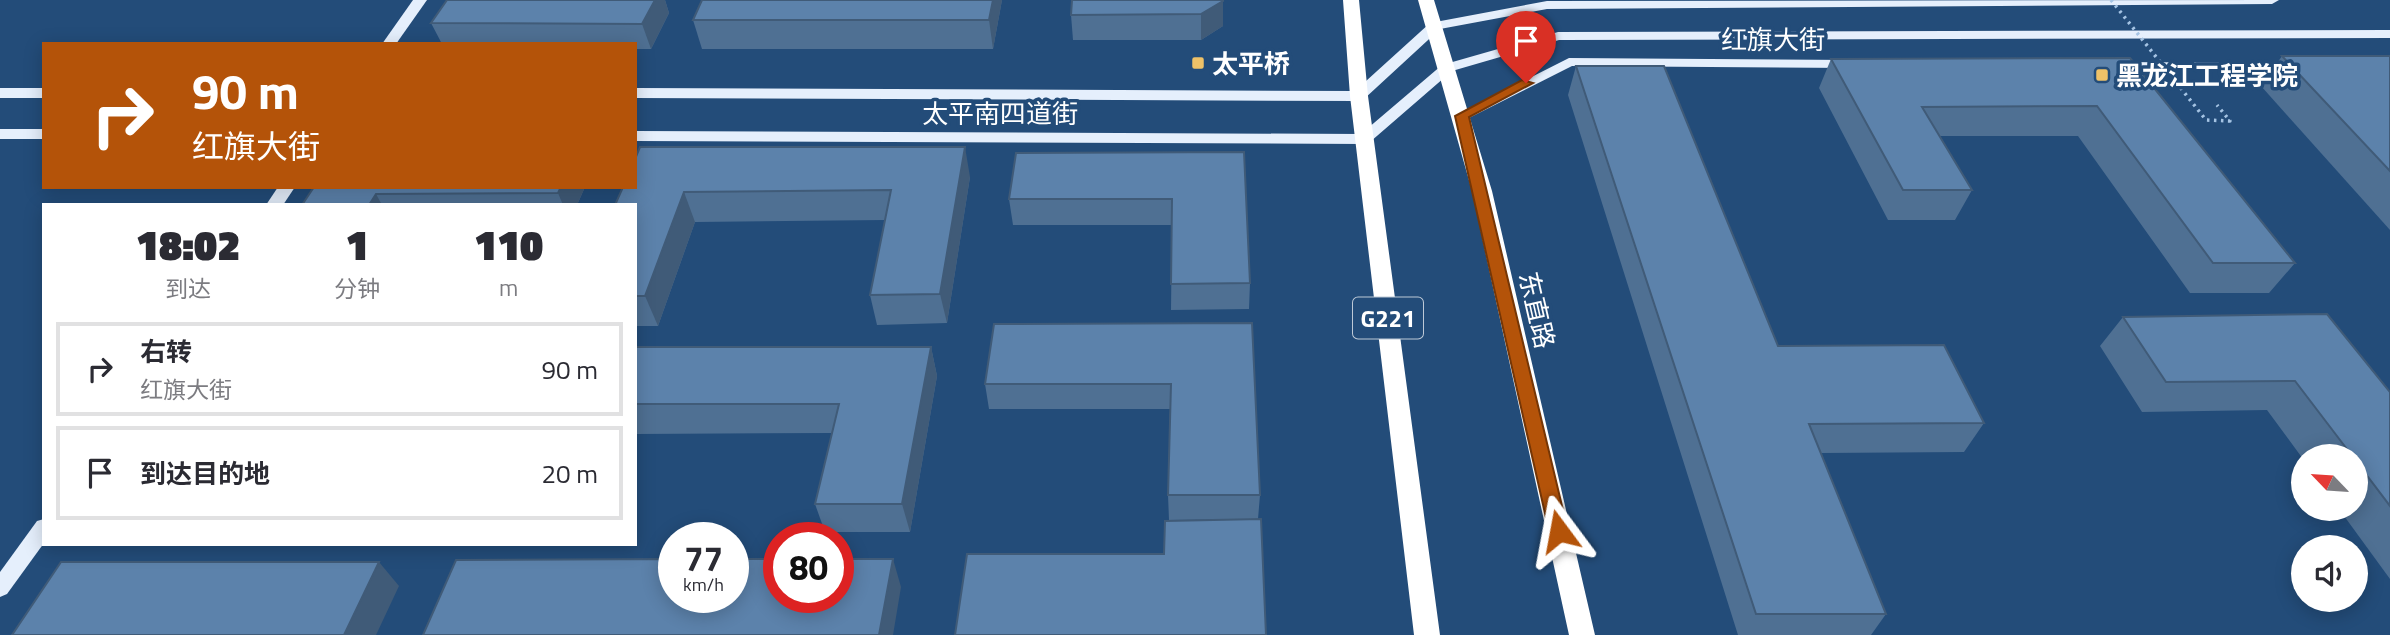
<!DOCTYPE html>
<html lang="zh">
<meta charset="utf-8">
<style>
body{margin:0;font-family:"Titillium Web","Noto Sans SC",sans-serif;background:#f7f7f7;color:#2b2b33;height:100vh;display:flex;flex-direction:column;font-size:26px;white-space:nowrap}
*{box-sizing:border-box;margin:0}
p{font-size:23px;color:#7c7c81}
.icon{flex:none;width:38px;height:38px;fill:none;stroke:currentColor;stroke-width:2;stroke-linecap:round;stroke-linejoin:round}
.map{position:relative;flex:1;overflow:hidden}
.side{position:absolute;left:42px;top:203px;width:595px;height:343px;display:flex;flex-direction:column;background:#fff;border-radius:0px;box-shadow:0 4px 18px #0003}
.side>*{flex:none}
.hud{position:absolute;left:42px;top:42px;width:595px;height:147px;border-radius:0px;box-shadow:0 4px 18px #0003;background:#b45309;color:#fff;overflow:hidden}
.needle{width:46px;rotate:295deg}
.buttons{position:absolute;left:2291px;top:444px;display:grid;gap:14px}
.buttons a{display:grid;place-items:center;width:77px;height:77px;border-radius:50%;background:#fff;box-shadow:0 4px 18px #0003;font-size:35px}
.speed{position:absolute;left:658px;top:522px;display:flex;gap:14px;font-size:35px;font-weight:700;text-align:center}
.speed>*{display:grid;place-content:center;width:91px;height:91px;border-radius:50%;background:#fff;box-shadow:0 4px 18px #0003;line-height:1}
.speed small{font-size:18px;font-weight:400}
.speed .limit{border:10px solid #d22;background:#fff;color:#111}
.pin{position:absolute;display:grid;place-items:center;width:60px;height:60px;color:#fff;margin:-72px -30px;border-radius:50% 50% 50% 0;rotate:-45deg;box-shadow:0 0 7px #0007}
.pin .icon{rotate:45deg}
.me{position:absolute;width:77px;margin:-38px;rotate:347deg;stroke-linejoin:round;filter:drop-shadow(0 0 5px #0008)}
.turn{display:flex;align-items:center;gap:24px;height:147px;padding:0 35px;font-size:32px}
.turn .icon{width:91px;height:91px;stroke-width:2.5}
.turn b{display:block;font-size:49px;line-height:60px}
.eta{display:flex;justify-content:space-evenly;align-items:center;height:119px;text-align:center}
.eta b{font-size:42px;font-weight:800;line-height:49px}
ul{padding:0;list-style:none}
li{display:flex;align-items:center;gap:21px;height:94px;margin:0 14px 10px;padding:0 21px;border:4px solid #e1e1e2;border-radius:0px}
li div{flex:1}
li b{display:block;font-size:26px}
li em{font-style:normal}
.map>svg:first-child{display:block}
</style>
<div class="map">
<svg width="2390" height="635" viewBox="0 0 2390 635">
<rect width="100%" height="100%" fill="#234c79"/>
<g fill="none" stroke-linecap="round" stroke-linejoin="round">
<g fill="#e5effc" fill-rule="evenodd">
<polygon points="413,0 427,0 396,44 382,44"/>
<polygon points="2279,0 2272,4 1547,9 1440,29 1364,99 1359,101 635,98 635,88 1355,91 1430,23 1547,1"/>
<polygon points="2390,30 2390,38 1559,40 1452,71 1370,142 1365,144 635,141 635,131 1361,134 1442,65 1558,32"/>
<polygon points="1569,58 1852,60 1859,64 1852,68 1572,66 1467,119 1462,121 1454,116"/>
<polygon points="2114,62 2296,63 2303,67 2296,71 2109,69 2109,63"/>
<rect x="0" y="88" width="44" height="10"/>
<rect x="0" y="129" width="44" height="10"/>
<polygon points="278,187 295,187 283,205 266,205"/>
<polygon points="44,519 44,543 7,594 0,597 0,572 37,521"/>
</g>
<g fill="#fff" fill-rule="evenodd">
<polygon points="1343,0 1359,0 1368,96 1440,635 1414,635 1350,96"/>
<polygon points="1418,0 1434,0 1492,191 1595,635 1569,635 1472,191"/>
</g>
<polyline stroke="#a5c4e4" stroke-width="3.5" stroke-dasharray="2.5 4.5" stroke-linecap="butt" points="2111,0 2206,120 2230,121 2217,105"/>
</g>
<g fill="#4f7093">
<polygon points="447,0 665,0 669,13 651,49 635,49 635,44 442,44 431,23"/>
<polygon points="702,0 1002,0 993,49 702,49 693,20"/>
<polygon points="1223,0 1223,26 1201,40 1073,40 1071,15"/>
<polygon points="2282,56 2390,56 2390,230 2261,86"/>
<polygon points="2130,58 2295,263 2269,293 2190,293 2078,136 1940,136 1972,190 1955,220 1888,220 1819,88 1831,59"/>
<polygon points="1576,66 1778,346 1984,423 1964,452 1821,453 1886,614 1871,635 1738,635 1568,95"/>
<polygon points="1244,152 1250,283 1249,309 1171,310 1172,225 1013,225 1009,199"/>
<polygon points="970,177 947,323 877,325 870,295 885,220 695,222 658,326 635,326 635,205 623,187"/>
<polygon points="314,187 585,187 577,205 302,205"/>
<polygon points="2123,317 2390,392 2390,579 2339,509 2356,509 2356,457 2303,457 2303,459 2267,410 2142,412 2100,346"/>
<polygon points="1252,323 1260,495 1258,519 1169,520 1168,495 1170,409 989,409 985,384"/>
<polygon points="635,347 931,347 937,376 910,532 825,532 815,504 832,433 635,434"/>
</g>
<g fill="#405b78">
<polygon points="655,0 665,0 669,13 651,49 642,24"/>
<polygon points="993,0 1002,0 993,49 989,20"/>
<polygon points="1223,1 1223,26 1201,40 1201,14"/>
<polygon points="965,147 970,177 947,323 940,294"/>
<polygon points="561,187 585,187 577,205 563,205 558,193"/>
<polygon points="684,192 695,222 658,326 645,296"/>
<polygon points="376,194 382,205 369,205"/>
<polygon points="931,347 937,376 910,532 902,504"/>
<polygon points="893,559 901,587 893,635 879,635"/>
<polygon points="379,562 399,586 376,635 344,635"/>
</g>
<g fill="#5c82ab" stroke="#405b78" stroke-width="2">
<polygon points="447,0 655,0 642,24 431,23"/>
<polygon points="702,0 993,0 989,20 693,20"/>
<polygon points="1072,0 1223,0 1223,1 1201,14 1071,15"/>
<polygon points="2282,56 2390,56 2390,171"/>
<polygon points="2130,58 2295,263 2213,263 2097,106 1922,107 1972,190 1903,190 1831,59"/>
<polygon points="1576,66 1664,66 1778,346 1944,345 1984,423 1809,424 1886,614 1756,614"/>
<polygon points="640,147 965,147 940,294 870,295 891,190 684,192 645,296 635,296 635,205 615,205 623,187 635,187 635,159"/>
<polygon points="1244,152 1250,283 1171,284 1172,199 1009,199 1016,153"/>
<polygon points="314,187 561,187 558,193 376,194 369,205 302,205"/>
<polygon points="2327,314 2390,392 2390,506 2356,461 2356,457 2353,457 2295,381 2166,382 2123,317"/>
<polygon points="1252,323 1260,495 1168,495 1171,384 985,384 994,324"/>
<polygon points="635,347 931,347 902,504 815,504 839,404 635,404"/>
<polygon points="1261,519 1266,635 955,635 967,554 1164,554 1165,521"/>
<polygon points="674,559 674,597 733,597 733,559 779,559 779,597 838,597 838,559 893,559 879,635 423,635 456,560"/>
<polygon points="61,562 379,562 344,635 12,635"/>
</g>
<polygon fill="#b45309" stroke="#753606" stroke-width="2" points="1522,80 1533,83 1469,117 1568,531 1559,538 1549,531 1455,116"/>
<g fill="#efc268" stroke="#234c79" stroke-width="2.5">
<rect x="1191" y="56" width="14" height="14" rx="3.5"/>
<rect x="2095" y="68" width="14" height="14" rx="3.5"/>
</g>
<g text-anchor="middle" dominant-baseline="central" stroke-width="7" stroke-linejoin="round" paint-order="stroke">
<rect fill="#234c79" stroke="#bdc9d7" stroke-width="2" x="1353" y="297.5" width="70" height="41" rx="5"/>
<g font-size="24" font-weight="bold" fill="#fff">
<text x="1388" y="318">G221</text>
</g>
<g font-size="26" fill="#fff" stroke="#234c79">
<text x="1773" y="39">红旗大街</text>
<text x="1000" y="113">太平南四道街</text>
<text transform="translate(1537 310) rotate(77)">东直路</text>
</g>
<g font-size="26" font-weight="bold" fill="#fff" stroke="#234c79" text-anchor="start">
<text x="1212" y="63">太平桥</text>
<text x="2116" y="75">黑龙江工程学院</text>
</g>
</g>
</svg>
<div class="buttons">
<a><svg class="needle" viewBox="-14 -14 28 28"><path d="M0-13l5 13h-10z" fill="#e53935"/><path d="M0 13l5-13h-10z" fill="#7c7c81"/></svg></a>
<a><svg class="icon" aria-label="sound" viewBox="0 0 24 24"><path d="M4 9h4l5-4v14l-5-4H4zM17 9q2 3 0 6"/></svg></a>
</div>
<div class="speed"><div>77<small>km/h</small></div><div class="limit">80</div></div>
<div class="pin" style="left:1526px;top:83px;background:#d93025"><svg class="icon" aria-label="arrive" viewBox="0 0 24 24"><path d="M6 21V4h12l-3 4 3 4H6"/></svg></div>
<svg class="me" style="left:1559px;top:531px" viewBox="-20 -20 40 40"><path d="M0-17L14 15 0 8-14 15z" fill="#b45309" stroke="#fff" stroke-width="4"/></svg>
<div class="hud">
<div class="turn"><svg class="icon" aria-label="right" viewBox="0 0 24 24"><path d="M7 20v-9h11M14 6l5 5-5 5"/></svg><div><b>90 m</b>红旗大街</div></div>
</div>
<section class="side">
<div class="eta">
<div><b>18:02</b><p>到达</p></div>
<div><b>1</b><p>分钟</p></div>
<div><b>110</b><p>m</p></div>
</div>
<ul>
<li><svg class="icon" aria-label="right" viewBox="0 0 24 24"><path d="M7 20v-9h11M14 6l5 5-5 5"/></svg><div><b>右转</b><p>红旗大街</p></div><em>90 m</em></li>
<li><svg class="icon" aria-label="arrive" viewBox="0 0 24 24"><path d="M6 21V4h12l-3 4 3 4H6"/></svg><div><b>到达目的地</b></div><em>20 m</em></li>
</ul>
</section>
</div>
